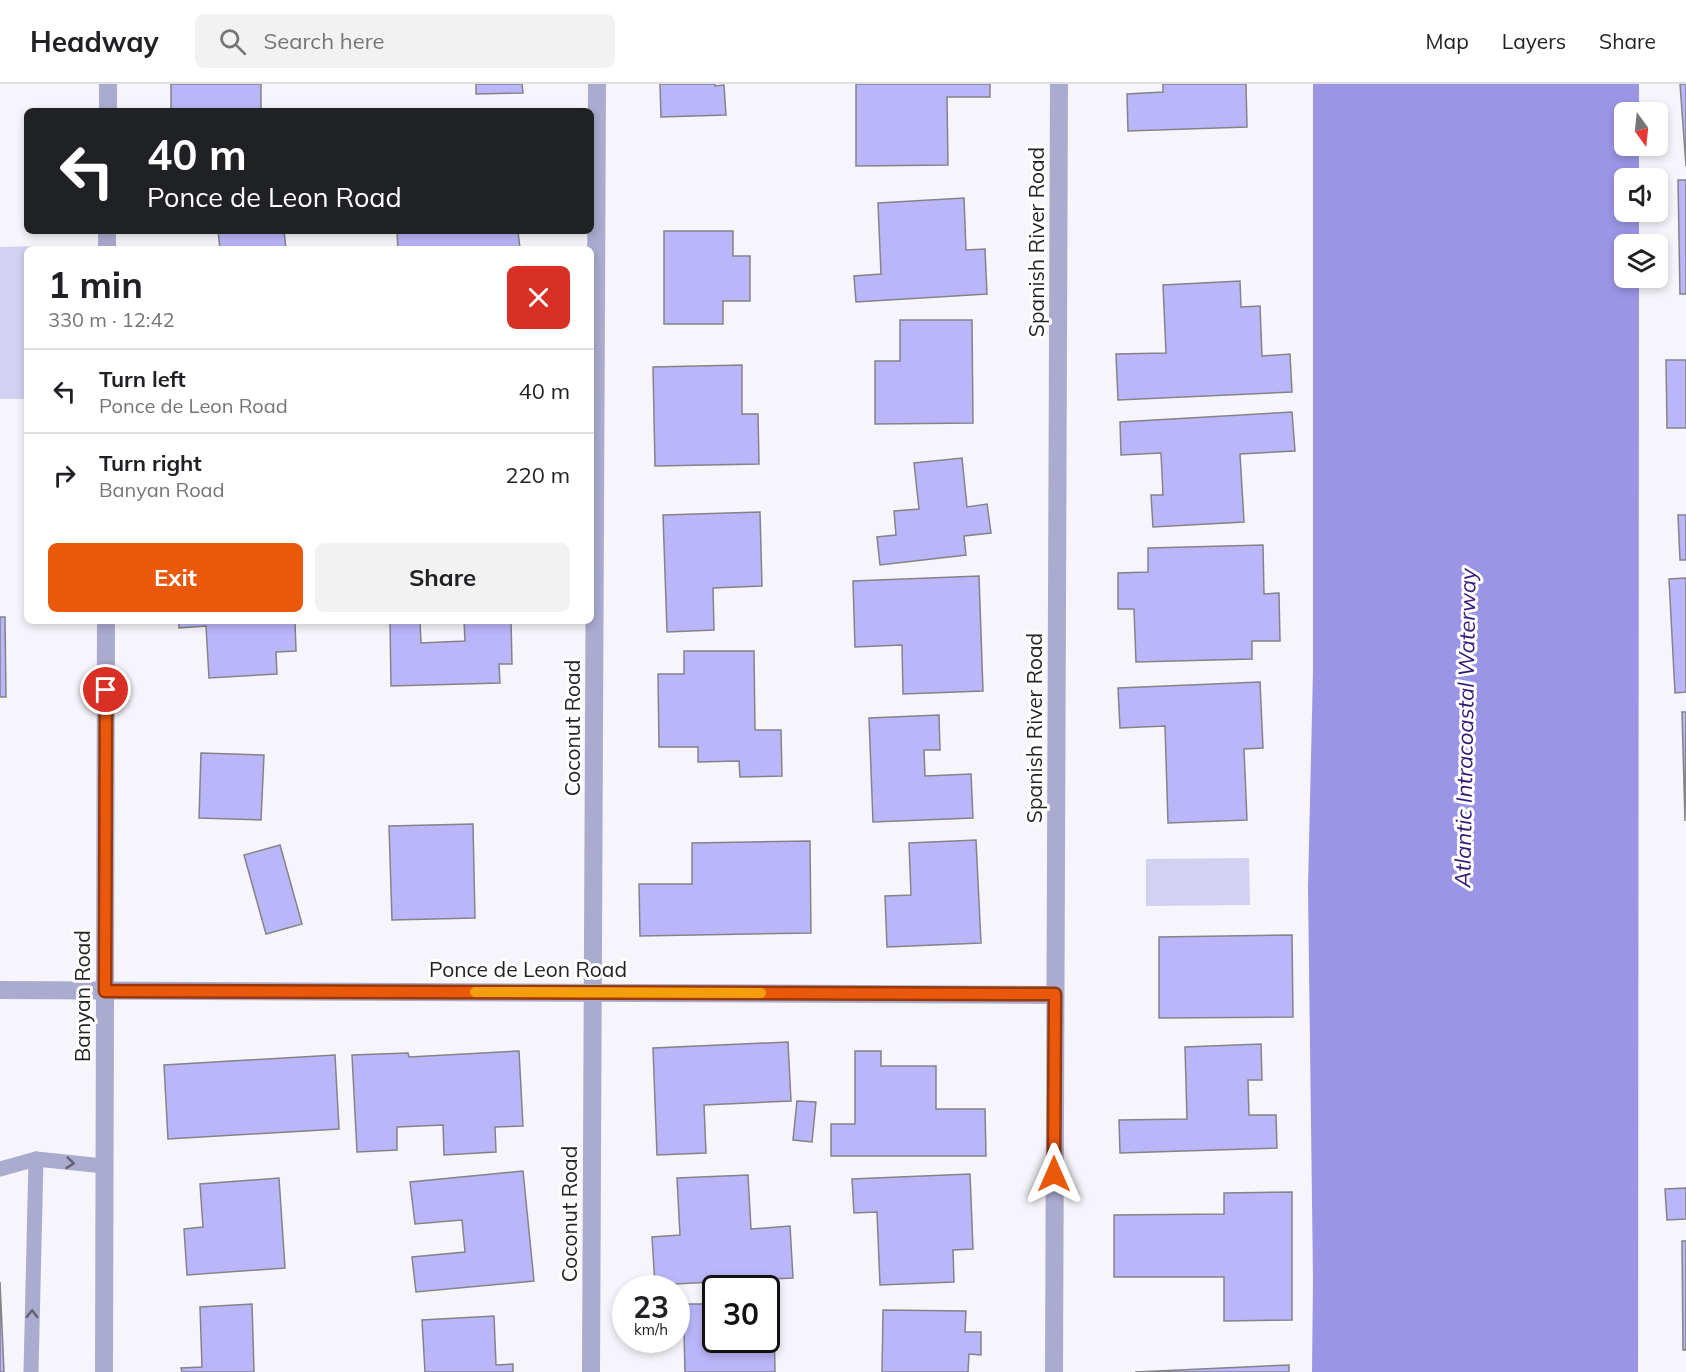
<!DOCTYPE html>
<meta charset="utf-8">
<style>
body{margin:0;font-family:Mulish,sans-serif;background:#f2f2f2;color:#202124;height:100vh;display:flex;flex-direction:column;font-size:22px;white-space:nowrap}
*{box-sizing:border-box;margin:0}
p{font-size:20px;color:#757577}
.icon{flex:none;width:33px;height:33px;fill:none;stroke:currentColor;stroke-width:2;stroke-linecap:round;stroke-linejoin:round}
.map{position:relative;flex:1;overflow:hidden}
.panel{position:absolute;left:24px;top:162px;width:570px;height:378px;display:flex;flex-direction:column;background:#fff;border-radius:9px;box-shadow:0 3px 9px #0003}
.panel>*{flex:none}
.top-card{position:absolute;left:24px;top:24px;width:570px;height:126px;border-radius:9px;box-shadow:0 3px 9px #0003;background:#202124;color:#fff;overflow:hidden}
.needle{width:39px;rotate:165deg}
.tools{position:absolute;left:1614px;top:18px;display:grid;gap:12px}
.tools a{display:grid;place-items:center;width:54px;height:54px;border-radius:9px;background:#fff;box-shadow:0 3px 9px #0003;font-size:30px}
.speed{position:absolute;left:612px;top:1191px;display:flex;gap:12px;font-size:30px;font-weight:700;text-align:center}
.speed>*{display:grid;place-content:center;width:78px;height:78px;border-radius:50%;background:#fff;box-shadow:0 3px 9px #0003;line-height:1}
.speed small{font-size:15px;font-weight:400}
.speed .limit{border:3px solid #111;border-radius:9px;background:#fff;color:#111}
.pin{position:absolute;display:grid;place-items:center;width:51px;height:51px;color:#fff;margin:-26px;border:3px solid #fff;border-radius:50%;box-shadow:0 2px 6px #0007}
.me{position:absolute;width:66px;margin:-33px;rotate:0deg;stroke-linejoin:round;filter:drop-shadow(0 0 4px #0008)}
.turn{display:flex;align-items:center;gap:21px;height:126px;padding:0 24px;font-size:27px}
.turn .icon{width:78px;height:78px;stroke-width:2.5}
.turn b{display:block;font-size:42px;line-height:51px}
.round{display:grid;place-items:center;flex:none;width:63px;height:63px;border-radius:9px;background:#f2f2f2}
.overview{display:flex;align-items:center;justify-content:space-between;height:102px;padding:0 24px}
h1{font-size:36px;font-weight:700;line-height:45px}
.button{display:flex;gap:12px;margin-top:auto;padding:12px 24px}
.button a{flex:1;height:69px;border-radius:9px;background:#ea580c;color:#fff;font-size:24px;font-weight:700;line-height:69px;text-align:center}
.button a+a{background:#f2f2f2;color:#202124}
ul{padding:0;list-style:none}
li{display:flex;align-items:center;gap:18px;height:84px;padding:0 24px;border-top:2px solid #e0e0e0}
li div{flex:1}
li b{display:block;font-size:22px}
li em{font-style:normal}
header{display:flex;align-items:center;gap:36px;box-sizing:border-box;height:84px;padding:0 30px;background:#fff;border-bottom:2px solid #e0e0e0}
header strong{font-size:28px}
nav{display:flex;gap:33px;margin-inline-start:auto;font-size:21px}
.search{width:420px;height:54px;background:#f2f2f2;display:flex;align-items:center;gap:15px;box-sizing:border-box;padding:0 21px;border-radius:9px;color:#757577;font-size:22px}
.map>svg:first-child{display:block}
</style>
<header>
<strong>Headway</strong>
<div class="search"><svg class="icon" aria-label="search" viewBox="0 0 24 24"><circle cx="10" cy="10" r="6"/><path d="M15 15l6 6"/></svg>Search here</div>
<nav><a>Map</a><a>Layers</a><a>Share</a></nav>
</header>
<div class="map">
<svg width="1686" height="1288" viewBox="0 0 1686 1288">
<rect width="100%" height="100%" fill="#f5f5fb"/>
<g fill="#d2d1f2">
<polygon points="42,162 42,165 27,165 27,315 0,315 0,163"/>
<polygon points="1249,774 1250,821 1146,822 1146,775"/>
</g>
<polygon fill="#9c95e6" points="1313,0 1639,0 1639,28 1624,28 1624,62 1639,62 1639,94 1624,94 1624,128 1639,128 1639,160 1624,160 1624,194 1639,194 1638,1288 1312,1288 1313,1195 1308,804 1313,586"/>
<g fill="#bbb6f9" stroke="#838388" stroke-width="1.5">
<rect x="171" y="0" width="90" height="27"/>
<polygon points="476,0 522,0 523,9 476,10"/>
<polygon points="660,0 715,0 715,2 724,1 726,31 661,33"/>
<polygon points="856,0 990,0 990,13 947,13 948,81 856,82"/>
<polygon points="1163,0 1246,0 1247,43 1128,47 1127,10 1163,8"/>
<polygon points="1680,0 1686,0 1686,82"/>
<polygon points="1678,96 1686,96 1686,210 1680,210"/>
<polygon points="964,114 966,166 985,165 987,210 856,218 854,192 881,190 878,119"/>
<polygon points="218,147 284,147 286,165 220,165"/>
<polygon points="397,147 518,147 520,165 398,165"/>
<polygon points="664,147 733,147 733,172 750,172 750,217 723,217 723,240 664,240"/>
<polygon points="1240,197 1241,223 1260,222 1262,272 1290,270 1292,308 1118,316 1116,270 1166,269 1163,201"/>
<polygon points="900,236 972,236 973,339 875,340 875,277 900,277"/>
<polygon points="1666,276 1686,276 1686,344 1667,344"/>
<polygon points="742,281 742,330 758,330 759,380 655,382 653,283"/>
<polygon points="1292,328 1295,367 1240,370 1244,438 1153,443 1151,411 1163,411 1161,369 1121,371 1120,338"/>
<polygon points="962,374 967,423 987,420 991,449 964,452 966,471 880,481 877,453 896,451 894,427 919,425 914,379"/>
<polygon points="760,428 762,502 713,504 714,546 667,548 663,431"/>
<polygon points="1678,431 1686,431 1686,476 1680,476"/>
<polygon points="1263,461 1264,510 1279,509 1280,557 1252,557 1252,575 1136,578 1134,525 1118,525 1118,489 1148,488 1148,464"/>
<polygon points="979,492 983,607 903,610 902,561 855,563 853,497"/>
<polygon points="1686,494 1686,608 1675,609 1669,495"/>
<polygon points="0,533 5,533 6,613 0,613"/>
<polygon points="179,537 295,537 296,567 276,568 277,590 209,594 206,542 179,544"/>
<polygon points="390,537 420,537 421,559 465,557 464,537 511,537 512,580 499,580 500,599 391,602"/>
<polygon points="684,567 754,567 755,646 781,646 782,692 740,693 739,677 698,678 698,663 659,663 658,590 684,590"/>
<polygon points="1260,598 1263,664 1244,665 1247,736 1168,739 1165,642 1120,644 1118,604"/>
<polygon points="1682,628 1686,628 1685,737"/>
<polygon points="939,631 940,666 924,666 925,692 971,690 973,734 873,738 869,634"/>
<polygon points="201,669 264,671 261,736 199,734"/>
<polygon points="473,740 475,834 392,836 389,742"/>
<polygon points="976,756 981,859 887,863 885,812 911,811 909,759"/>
<polygon points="810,757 811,849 640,852 639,800 692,800 692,759"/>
<polygon points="280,761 302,840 266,850 244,771"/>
<polygon points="1292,851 1293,933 1159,934 1159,853"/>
<polygon points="788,958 791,1017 704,1021 706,1069 657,1071 653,964"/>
<polygon points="1261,960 1262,996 1248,996 1249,1031 1276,1031 1277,1064 1120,1069 1119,1036 1187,1035 1185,963"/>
<polygon points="519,967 523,1042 495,1043 496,1068 444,1071 443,1041 397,1043 397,1066 357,1068 352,971 408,969 409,973"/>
<polygon points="855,967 881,967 881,982 936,982 936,1025 985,1025 986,1072 831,1072 831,1040 855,1040"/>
<polygon points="335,971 339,1045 168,1055 164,981"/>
<polygon points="797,1017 816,1018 812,1058 793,1056"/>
<polygon points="523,1087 534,1197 416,1208 412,1173 465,1168 462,1136 415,1140 410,1098"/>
<polygon points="970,1090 973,1165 953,1166 954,1198 880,1201 877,1128 854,1129 852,1095"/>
<polygon points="748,1091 751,1145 790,1142 793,1194 655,1201 652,1153 680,1151 677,1094"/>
<polygon points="279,1094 285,1184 187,1191 184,1145 203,1143 200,1100"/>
<polygon points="1686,1104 1686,1135 1667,1136 1665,1105"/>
<polygon points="1292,1108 1292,1236 1224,1237 1224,1193 1114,1193 1114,1131 1224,1130 1224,1109"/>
<polygon points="1682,1157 1686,1157 1686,1266 1683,1266"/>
<polygon points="0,1198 4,1288 0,1288"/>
<polygon points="252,1220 254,1288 182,1288 181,1284 202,1283 200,1223"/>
<polygon points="676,1220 716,1220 716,1256 766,1256 766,1237 774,1237 775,1288 685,1288 684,1248 676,1248"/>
<polygon points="883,1226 966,1227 965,1248 981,1248 981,1271 969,1270 968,1288 882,1288"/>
<polygon points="494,1232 496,1281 513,1280 513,1288 425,1288 422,1236"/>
<polygon points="1289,1281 1289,1288 1135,1288"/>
</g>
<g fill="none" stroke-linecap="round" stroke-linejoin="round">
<g stroke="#abaacf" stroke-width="15">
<polyline points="0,1085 36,1075 104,1082"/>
<polyline points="31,1288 36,1075"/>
</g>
<g stroke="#abaacf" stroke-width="18">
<polyline points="108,27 108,0"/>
<polyline points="107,165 107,147"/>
<polyline points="0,906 1055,911"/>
<polyline points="104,1288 106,537"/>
<polyline points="591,1288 597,0"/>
<polyline points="1054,1288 1059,0"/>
</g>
</g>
<defs><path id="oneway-chevron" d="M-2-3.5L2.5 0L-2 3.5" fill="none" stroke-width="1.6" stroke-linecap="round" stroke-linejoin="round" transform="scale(1.5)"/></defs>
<g stroke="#606071">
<use href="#oneway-chevron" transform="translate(70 1079) rotate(6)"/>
<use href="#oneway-chevron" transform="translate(32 1230) rotate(-89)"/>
</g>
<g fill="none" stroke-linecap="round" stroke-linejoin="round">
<g stroke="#983908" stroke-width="15">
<polyline id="route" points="106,606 105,907 1055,910 1054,1090"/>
</g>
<use href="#route" stroke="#ea580c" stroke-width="10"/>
<polyline stroke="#f59e0b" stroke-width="10" points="475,908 761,909"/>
</g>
<g text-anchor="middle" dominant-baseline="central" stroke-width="6" stroke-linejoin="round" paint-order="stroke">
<g font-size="21" fill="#232325" stroke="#fff">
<text transform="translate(1036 158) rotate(-90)">Spanish River Road</text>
<text transform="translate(572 644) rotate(-90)">Coconut Road</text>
<text transform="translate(1034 644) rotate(-90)">Spanish River Road</text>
<text x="528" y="885">Ponce de Leon Road</text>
<text transform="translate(82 912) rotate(-90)">Banyan Road</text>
<text transform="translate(569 1130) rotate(-90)">Coconut Road</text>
</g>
<g font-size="22" font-style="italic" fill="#331977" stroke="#fff">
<text transform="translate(1465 644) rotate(-89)">Atlantic Intracoastal Waterway</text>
</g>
</g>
</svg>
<div class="tools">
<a><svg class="needle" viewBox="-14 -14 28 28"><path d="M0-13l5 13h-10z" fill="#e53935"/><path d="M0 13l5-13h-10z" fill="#757577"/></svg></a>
<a><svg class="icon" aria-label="sound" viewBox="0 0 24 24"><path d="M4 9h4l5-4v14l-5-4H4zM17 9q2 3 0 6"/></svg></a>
<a><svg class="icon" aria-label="layers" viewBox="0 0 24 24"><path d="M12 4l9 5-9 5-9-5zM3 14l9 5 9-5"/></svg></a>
</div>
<div class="speed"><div>23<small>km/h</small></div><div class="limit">30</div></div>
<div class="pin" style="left:106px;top:606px;background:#d93025"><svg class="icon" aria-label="arrive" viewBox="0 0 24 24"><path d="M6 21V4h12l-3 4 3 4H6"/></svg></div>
<svg class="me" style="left:1054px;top:1090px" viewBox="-20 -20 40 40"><path d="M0-17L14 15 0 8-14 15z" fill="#ea580c" stroke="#fff" stroke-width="4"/></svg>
<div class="top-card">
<div class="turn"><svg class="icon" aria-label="left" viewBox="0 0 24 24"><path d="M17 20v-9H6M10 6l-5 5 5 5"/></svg><div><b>40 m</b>Ponce de Leon Road</div></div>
</div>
<section class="panel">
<div class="overview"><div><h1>1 min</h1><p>330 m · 12:42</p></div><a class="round" style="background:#d93025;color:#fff"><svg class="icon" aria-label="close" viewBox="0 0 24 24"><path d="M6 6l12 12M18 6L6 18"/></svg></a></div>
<ul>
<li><svg class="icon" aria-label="left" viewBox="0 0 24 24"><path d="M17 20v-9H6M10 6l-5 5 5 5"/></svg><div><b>Turn left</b><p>Ponce de Leon Road</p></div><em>40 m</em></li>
<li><svg class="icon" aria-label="right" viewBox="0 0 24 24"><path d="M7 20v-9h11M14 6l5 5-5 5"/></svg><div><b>Turn right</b><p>Banyan Road</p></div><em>220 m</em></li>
</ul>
<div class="button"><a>Exit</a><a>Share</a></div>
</section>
</div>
